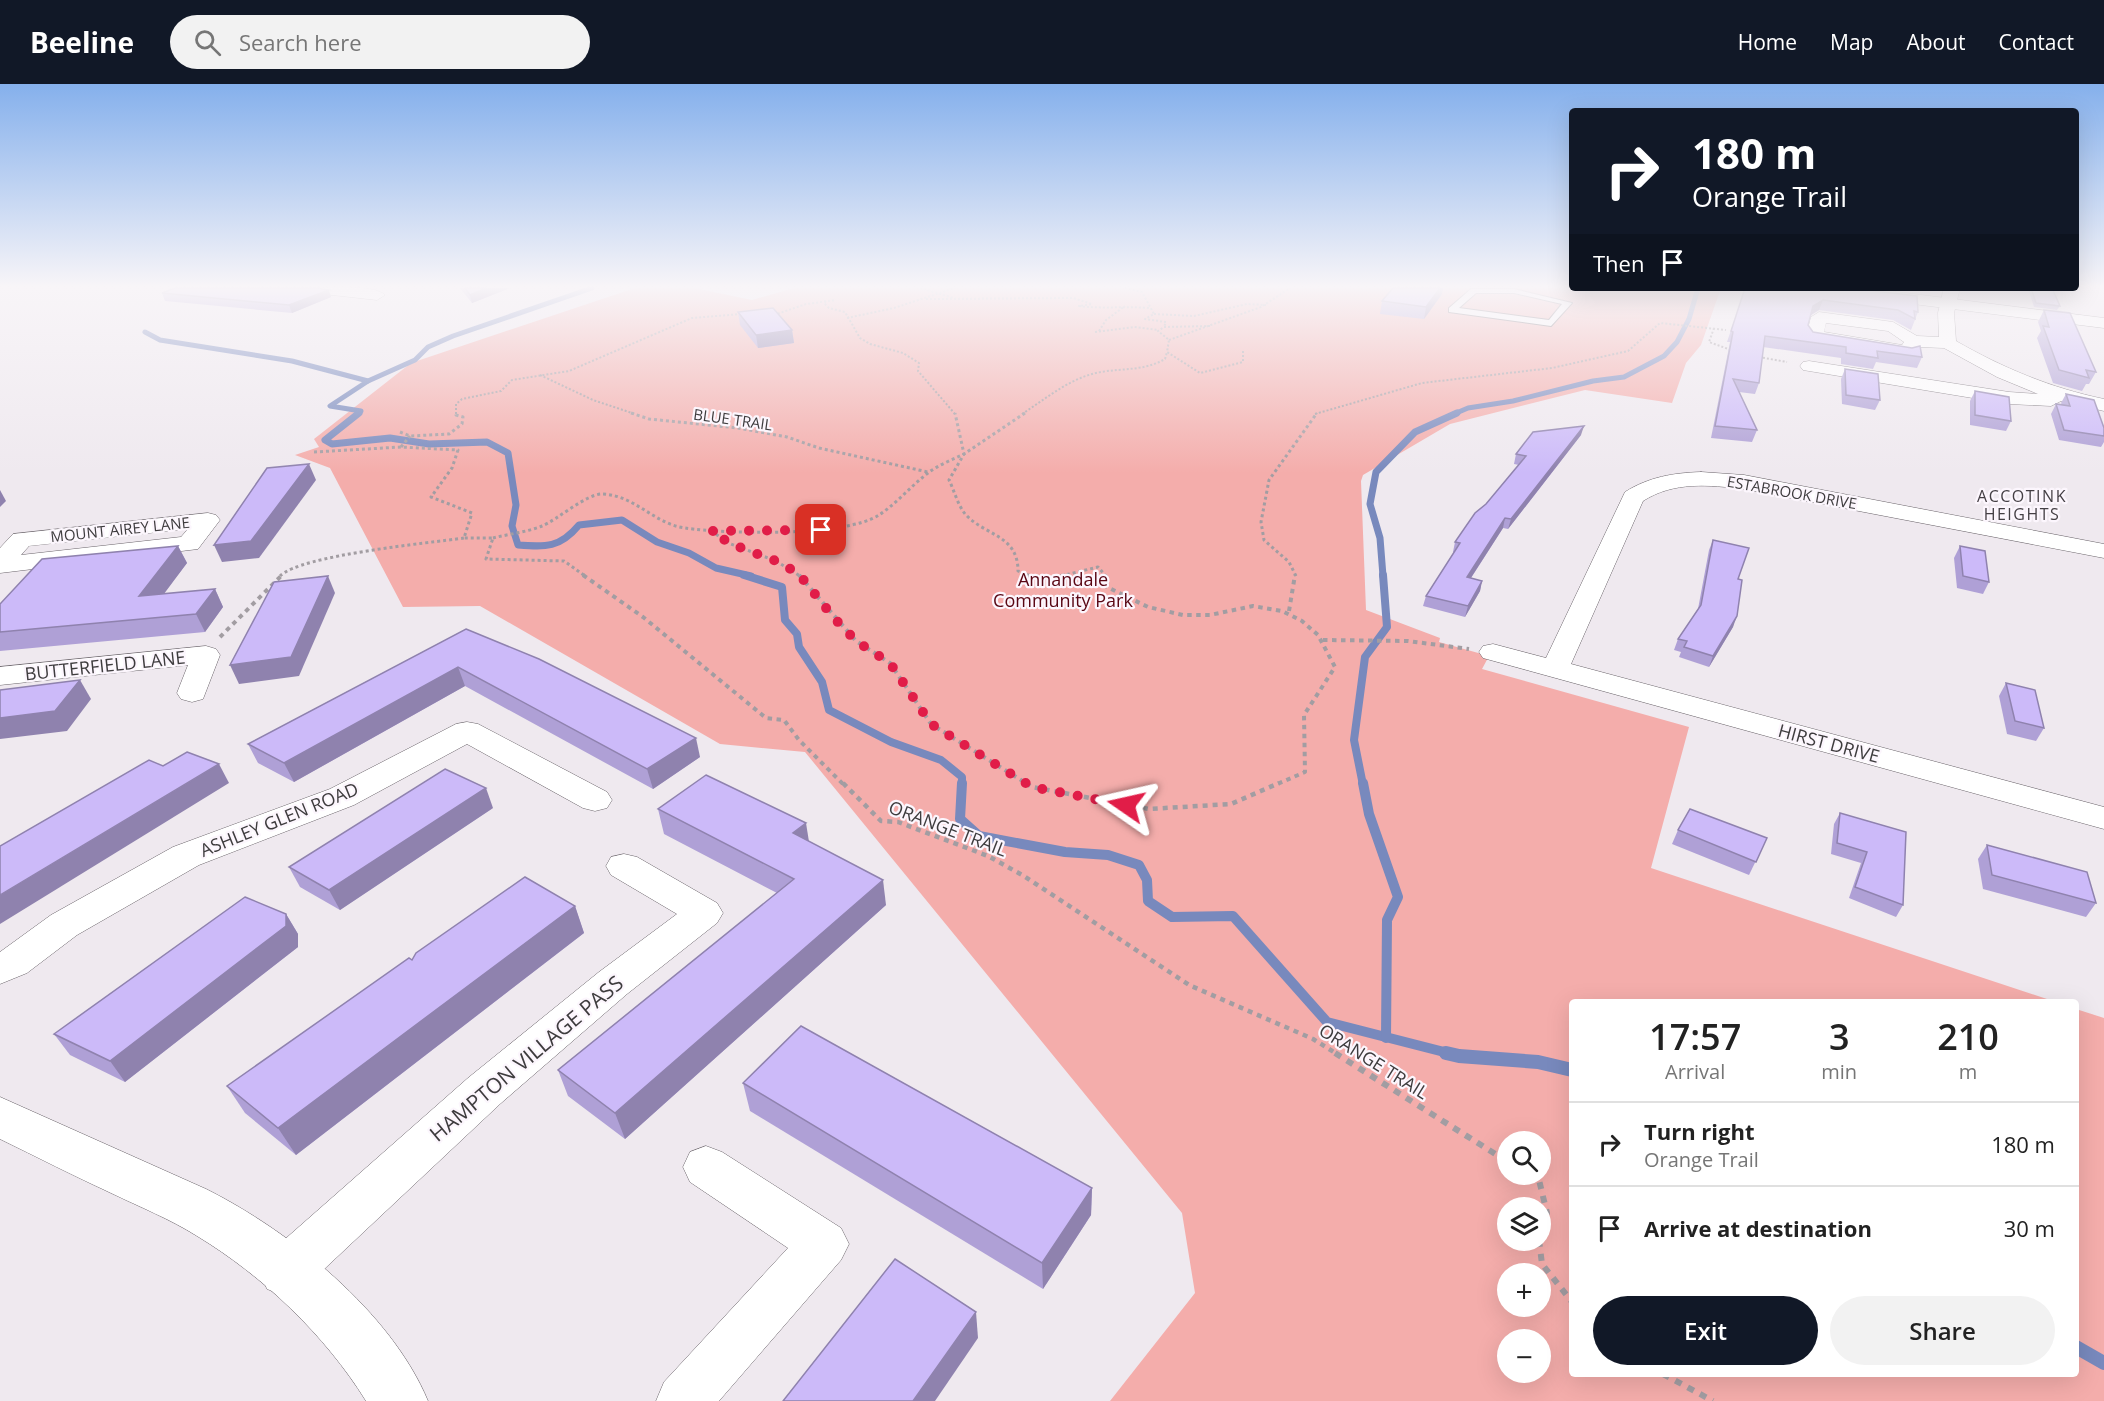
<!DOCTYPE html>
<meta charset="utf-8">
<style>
body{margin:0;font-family:"Open Sans",sans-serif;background:#f2f2f2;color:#222;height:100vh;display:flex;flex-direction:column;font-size:22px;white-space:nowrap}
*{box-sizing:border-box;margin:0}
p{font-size:20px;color:#767676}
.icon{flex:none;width:33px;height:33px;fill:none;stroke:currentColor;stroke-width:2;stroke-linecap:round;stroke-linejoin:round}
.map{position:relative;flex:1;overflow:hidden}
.details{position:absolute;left:1569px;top:915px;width:510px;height:378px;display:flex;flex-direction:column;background:#fff;border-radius:6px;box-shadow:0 6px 24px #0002}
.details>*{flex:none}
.banner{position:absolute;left:1569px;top:24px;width:510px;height:183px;border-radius:6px;box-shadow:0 6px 24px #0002;background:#111827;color:#fff;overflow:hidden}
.buttons{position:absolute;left:1497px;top:1047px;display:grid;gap:12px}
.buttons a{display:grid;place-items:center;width:54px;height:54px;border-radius:50%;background:#fff;box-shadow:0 6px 24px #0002;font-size:30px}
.pin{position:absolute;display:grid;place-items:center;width:51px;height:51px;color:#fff;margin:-26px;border-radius:12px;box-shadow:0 3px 9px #0006}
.me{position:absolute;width:66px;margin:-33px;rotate:281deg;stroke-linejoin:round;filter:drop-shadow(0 0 4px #0008)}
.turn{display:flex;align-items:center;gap:21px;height:126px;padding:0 24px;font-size:27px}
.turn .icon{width:78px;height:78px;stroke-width:2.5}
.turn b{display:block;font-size:42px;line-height:51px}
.then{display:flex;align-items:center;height:57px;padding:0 24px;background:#0003;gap:12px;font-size:22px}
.eta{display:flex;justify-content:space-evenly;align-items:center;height:102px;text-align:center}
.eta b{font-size:36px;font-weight:600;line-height:42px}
.button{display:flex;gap:12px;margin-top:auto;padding:12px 24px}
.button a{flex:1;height:69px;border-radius:36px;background:#111827;color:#fff;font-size:24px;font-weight:600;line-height:69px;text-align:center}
.button a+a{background:#f2f2f2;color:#222}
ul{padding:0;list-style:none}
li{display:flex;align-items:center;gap:18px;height:84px;padding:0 24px;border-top:2px solid #e0e0e0}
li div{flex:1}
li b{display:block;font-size:22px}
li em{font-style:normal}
header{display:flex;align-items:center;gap:36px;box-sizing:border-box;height:84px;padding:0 30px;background:#111827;color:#fff}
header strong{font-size:28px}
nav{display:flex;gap:33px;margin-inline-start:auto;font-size:21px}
.search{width:420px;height:54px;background:#f2f2f2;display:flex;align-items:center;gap:15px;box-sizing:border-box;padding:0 21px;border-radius:33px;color:#767676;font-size:22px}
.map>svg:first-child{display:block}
</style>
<header>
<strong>Beeline</strong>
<div class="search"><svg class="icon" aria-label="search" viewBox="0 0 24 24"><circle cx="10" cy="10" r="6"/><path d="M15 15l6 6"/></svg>Search here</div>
<nav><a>Home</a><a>Map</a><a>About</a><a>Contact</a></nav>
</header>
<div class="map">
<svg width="2104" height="1317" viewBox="0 0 2104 1317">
<rect width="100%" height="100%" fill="#efe9ef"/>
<path fill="#f4adab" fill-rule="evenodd" d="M635 204H694L752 216 794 204H1721L1701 261 1686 279 1672 319 1585 306 1450 340 1363 391 1361 397 1366 526 1440 554 1439 558 1489 572 1482 585 1689 643 1651 784 2056 918H1572V1290H2076V925L2104 934V1317H1110L1195 1209 1182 1129 805 668 720 660 480 522 403 523 330 384 295 371 319 363 314 355 411 279ZM1508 1058H1540V1090H1508ZM1508 1124H1540V1156H1508ZM1508 1190H1540V1222H1508ZM1508 1256H1540V1288H1508Z"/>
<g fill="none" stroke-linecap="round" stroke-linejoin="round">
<g stroke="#7889bd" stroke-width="5">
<polyline points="145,248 160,256 292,277 368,297 330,322 361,327 357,330"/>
<polyline points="368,297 415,276 428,263 453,252 592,204"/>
<polyline points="1454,330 1468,324 1513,317 1593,297 1624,293 1664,272 1677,258 1689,235 1698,204"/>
</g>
<g stroke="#7889bd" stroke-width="7">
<path d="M359 329 325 356 332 360 390 354 429 360 487 358 508 369 516 421 512 442 518 461C546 463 560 464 579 441L622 436 657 458 689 469 716 484 751 492"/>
<polyline points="1383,492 1380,454 1370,420 1376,388 1415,348 1457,329"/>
</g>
<g stroke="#7889bd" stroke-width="8">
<polyline points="744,491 782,503 785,536 797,550 799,563 822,598 829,626 891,658 941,676 962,693 962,701"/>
<polyline points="1363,701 1354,656 1365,573 1387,543 1383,491"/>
</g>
<g stroke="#7889bd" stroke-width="10">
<polyline points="962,699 960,735 979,752 1065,768 1108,771 1139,781 1147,796 1148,817 1172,833 1233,832 1327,938 1452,970"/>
<polyline points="1363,699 1369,730 1398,813 1387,836 1386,954"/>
</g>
<g stroke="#7889bd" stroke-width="14">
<polyline points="1446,969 1459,972 1538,978 1572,986"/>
<polyline points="2076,1263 2104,1279"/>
</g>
<g stroke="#6a646a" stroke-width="2">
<path id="lane" d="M1471 205H1514L1572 219 1551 242 1449 228V224ZM1476 209H1514L1562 220 1549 236 1459 224Z"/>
</g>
<g stroke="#6a646a" stroke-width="1">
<g id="street">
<path d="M306 204C323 204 374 200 385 211L377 216 314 209Z"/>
<path d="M1944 204H1960L1954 229 1956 257C2003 284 2051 304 2104 315V327L2061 317 2051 322 2009 320 1809 287 1803 286 1800 282 1803 278 1809 277 2009 308 2038 310 1997 293 1944 264 1919 263 1914 271 1908 272 1815 257 1809 256 1806 252 1811 233 1819 228 1893 238 1917 252 1939 253 1938 229ZM1826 239 1888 247 1904 258 1902 261 1824 248Z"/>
<path d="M1701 388 1744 391 2104 460V474L1744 405C1709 401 1674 397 1643 417L1571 580 2104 723V745L1483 574 1479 568 1483 562 1493 560 1546 574 1625 408C1649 393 1673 389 1701 388Z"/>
<path d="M208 429 216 431 220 436 198 465 0 489V464L13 450ZM188 445 181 453 21 471 29 462Z"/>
<polygon points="206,562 216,565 220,571 203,615 192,618 181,615 177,609 188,581 0,601 0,583"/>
<polygon points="467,638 478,640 607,708 612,716 607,724 595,727 583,724 467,660 354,721 199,781 77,851 27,889 0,900 0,868 51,831 173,763 330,705 456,640"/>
<polygon points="624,770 637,773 717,819 723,829 717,839 627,910 500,1020 303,1205 285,1212 267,1205 260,1188 267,1171 468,994 599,888 677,830 611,791 606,782 611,773"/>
<polygon points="706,1062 722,1068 841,1144 849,1160 841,1176 719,1317 656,1317 664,1298 788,1164 690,1098 683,1083 690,1068"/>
</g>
</g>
<g stroke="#6a646a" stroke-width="1">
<g id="secondary">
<polygon points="1818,204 1866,204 2104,234 2104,244 1826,209"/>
<path d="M0 1013 206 1105C290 1147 391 1228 428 1317H366C325 1251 263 1192 197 1152 170 1135 140 1123 111 1109 74 1092 37 1073 0 1055Z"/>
</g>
</g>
<g stroke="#a29da2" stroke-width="2" stroke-dasharray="2 2" stroke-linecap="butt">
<polyline points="920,204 954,214"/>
<polyline points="1125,204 1142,208 1154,230 1145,235 1166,238 1164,243"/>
<path d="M926 215 1073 214 1092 220 1079 222C1102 225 1126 222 1150 224"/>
<polyline points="826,217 824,219 829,224 845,228 860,254 870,260 903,269 919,279 918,287 955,330"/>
<polyline points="1154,230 1194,232 1247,220 1266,221"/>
<polyline points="774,231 806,220 836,216"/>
<polyline points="847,234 894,224 955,204"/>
<polyline points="1210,242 1164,243 1158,247 1169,256 1167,268 1200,289 1243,278 1243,267"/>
<polyline points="1714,244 1709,258 1731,266"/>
<polyline points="1099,247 1106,236 1125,222"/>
<polyline points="1095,248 1134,243 1158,246"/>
<polyline points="1169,256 1261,223 1290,204"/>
<polyline points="1759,273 1787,278"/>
<polyline points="540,291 593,316 635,330"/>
<polyline points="456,330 456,320 462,315 501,307 512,296 569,287 692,234 741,230"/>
<path d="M1022 330C1047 314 1071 293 1101 288 1124 284 1144 287 1165 275L1167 268"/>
<polyline points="1315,330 1422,299 1552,284 1628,267 1660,239 1726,246"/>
</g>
<g stroke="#a29da2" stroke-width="3" stroke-dasharray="3 3" stroke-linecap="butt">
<polyline points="631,329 649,335 738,344 787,353 819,364 928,388"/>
<path d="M1025 329 964 370 949 396C954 406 958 422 966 431 986 452 1018 451 1018 487L1029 492"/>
<polyline points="400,348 410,352 449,350 462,340 463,333 456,331 456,329"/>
<polyline points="401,363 410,352"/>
<polyline points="314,368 401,363 458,366 452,384 431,413 472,429 464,454 493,454 486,475 564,477 585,492"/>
<polyline points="711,447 731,460 776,477 800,492"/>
<path d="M493 454C509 450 527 448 542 442 557 436 586 410 602 410 635 411 654 440 685 444 726 450 846 453 879 431 897 419 911 402 928 389 938 381 952 376 964 370L955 329"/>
<path d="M280 492C301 471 429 459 464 454"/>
<polyline points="1061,492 1098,483 1106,492"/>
<polyline points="1296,492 1289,478 1264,456 1261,438 1269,396 1317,329"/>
</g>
<g stroke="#a29da2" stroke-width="4" stroke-dasharray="4.5 4.5" stroke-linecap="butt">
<polyline points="583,491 643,533 766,634 784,636 799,656 844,701"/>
<polyline points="799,491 856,557 890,579 931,640 1029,701"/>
<polyline points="1025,491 1047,494 1068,491"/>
<polyline points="1106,491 1105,502 1148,523 1183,531 1210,531 1253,522 1282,527 1302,537 1318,551 1335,583 1304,631 1305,688 1275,701"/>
<polyline points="1289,527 1295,491"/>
<polyline points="220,553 282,491"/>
<polyline points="1323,556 1408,557 1469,565"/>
</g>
<g stroke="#a29da2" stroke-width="4.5" stroke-dasharray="5 5" stroke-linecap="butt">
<polyline points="843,699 881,737 898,738 988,772 1024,792 1189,901 1313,955 1337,970"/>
<polyline points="1026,699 1032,703 1149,725 1231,720 1279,699"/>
</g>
<g stroke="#a29da2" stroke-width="6" stroke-dasharray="7 7" stroke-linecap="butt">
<polyline points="1335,969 1508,1078"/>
<polyline points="1529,1090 1539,1096 1547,1129 1540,1145"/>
<polyline points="1539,1156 1542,1180 1572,1218"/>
<polyline points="1663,1290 1713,1317"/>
</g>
<use href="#lane" fill="#fff" fill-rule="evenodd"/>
<use href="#street" fill="#fff" fill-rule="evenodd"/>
<use href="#secondary" fill="#fff" fill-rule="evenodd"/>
</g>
<g fill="#afa0d6">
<polygon points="460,204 510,204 472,219"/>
<polygon points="1745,204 1918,228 1911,246 1893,236 1819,226 1810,232 1808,241 1813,248 1922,273 1917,284 1876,278 1873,285 1841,280 1841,274 1763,263 1759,299 1755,310 1739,308 1757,346 1752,358 1711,354 1730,258 1727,258"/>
<polygon points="1885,204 1914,204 1913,204 1912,207"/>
<polygon points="2028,204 2052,204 2060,222 2057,226 2034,223"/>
<polygon points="162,209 331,213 292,229 165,217"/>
<polygon points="1442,210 1424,235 1380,230 1382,217"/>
<polygon points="2044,226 2096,288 2089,300 2086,300 2082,307 2053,299 2037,254 2041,247 2038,238"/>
<polygon points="738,228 792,246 794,259 758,264 740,241"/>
<polygon points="1845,285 1880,316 1875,326 1842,320 1841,295"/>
<polygon points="1975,307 2011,337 2006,347 1970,341 1970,317"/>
<polygon points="2066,310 2104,344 2104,358 2101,363 2059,356 2051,330 2056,320 2062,321 2061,319"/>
<polygon points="1581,351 1508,445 1503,444 1471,494 1482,497 1480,507 1465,533 1423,522 1426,512 1454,468 1453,468 1455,458 1519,381 1514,380 1516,370"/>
<polygon points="1713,456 1738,495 1733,543 1709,583 1679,573 1681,568 1674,566 1678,555 1698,525 1709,466"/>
<polygon points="178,462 187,479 163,510 215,505 223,523 205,548 0,567 0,520"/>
<polygon points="1960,462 1989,498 1983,510 1957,504 1954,474"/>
<polygon points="466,545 700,673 653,705 465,602 294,698 258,679 248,660"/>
<polygon points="2006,599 2044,644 2036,657 2007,650 1999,612"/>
<polygon points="493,724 340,826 300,803 289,783"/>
<polygon points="658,725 809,758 886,821 625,1055 568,1012 558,986 777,809 664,750"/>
<polygon points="1840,729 1906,748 1903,821 1896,833 1849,814 1861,779 1831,770 1834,740"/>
<polygon points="1678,746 1767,754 1749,791 1672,760"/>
<polygon points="1987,761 2096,819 2086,833 1983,805 1978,775"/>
<polygon points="575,822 584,849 296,1071 245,1029 227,1002 412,876"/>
<polygon points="286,830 298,850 298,863 125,998 70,971 54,950"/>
<polygon points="743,999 1092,1104 1091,1131 1043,1205 750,1027"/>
</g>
<g fill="#8f82ae">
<polygon points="486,204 510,204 472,219 470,211"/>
<polygon points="1440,204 1443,204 1442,210 1424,235 1426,223"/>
<polygon points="329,206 331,213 292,229 289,221"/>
<polygon points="1823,216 1819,226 1809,232 1813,222"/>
<polygon points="792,246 794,259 758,264 756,251"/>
<polygon points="1584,342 1581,351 1508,445 1511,435"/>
<polygon points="309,380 316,396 259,474 222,478 214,461"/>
<polygon points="0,406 6,417 0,423"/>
<polygon points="1505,434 1503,444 1465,503 1467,493"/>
<polygon points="178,462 187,479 149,530 139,512"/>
<polygon points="328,492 335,509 299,592 239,600 230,581"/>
<polygon points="1482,497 1480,507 1465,533 1468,522"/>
<polygon points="215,505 223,523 205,548 196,530"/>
<polygon points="1737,532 1733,543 1709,583 1713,572"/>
<polygon points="458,583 465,602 294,698 284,679"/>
<polygon points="80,596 91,615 67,647 0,655 0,634"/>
<polygon points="696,654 700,673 653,705 647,685"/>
<polygon points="219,680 229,699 0,840 0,811"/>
<polygon points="486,704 493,724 340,826 329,806"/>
<polygon points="806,739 810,764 793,749"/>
<polygon points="883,796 886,821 625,1055 615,1029"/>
<polygon points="575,822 584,849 296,1071 278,1044"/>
<polygon points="286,830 298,850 298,863 125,998 110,977"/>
<polygon points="1092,1104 1091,1131 1043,1205 1042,1179"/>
<polygon points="976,1228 978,1254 935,1317 913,1317"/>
</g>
<g fill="#ccbaf9" stroke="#8f82ae" stroke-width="1.5">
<polygon points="175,204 317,204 329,206 289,221 162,209"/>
<polygon points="465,204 486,204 470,211"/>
<polygon points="1393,204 1440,204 1426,223 1382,217"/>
<polygon points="1745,204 1850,204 1917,212 1918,228 1914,227 1915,235 1898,226 1823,216 1813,222 1808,241 1813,248 1912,264 1920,262 1922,273 1877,267 1878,274 1846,269 1846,263 1765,252 1759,299 1733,295 1757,346 1715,342 1733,248 1731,247"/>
<polygon points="2031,204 2052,204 2060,222 2036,219"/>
<polygon points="773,224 792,246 756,251 738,228"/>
<polygon points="2044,226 2070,229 2096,288 2086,286 2089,294 2059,286 2043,242 2049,243"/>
<polygon points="1845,285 1878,290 1880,316 1846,311"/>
<polygon points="1975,307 2009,313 2011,337 1975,331"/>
<polygon points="2066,310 2094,316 2104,344 2104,352 2064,346 2056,320 2070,322"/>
<polygon points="1584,342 1511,435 1505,434 1467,493 1482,497 1468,522 1426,512 1460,459 1455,458 1475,429 1486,420 1526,372 1516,370 1533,348"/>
<polygon points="309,380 251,457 214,461 267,384"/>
<polygon points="1713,456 1749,464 1738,495 1742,496 1737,532 1713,572 1684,563 1687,557 1678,555 1701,521"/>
<polygon points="178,462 139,512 215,505 196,530 0,548 0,520 42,475"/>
<polygon points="1960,462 1985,467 1989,498 1963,492"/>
<polygon points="328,492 291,573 230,581 274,498"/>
<polygon points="466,545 539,575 696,654 647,685 458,583 284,679 248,660"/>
<polygon points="80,596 55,627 0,634 0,606"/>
<polygon points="2006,599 2035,606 2044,644 2015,637"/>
<polygon points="187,668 219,680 0,811 0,762 149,676 163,682"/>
<polygon points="445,685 486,704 329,806 289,783"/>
<polygon points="706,691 806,739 793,749 883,796 615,1029 558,986 794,795 658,725"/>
<polygon points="1690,725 1767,754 1756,778 1678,746"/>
<polygon points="1840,729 1906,748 1903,821 1855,803 1867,768 1837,759"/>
<polygon points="1987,761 2087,788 2096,819 1992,791"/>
<polygon points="525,793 575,822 278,1044 227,1002 409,874 412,876 416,869"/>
<polygon points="245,813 286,830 286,842 110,977 54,950"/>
<polygon points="801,942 1092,1104 1042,1179 743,999"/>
<polygon points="895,1175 976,1228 913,1317 783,1317"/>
</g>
<linearGradient id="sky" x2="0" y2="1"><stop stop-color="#85b0ec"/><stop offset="0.52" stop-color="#f8f5f8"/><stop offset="1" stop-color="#f8f5f8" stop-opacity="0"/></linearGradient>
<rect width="2104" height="389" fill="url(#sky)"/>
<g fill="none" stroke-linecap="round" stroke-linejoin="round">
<polyline stroke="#e11d48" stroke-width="10" stroke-dasharray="0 18" points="821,446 711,447 731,460 776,477 798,489 834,534 856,557 890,579 931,640 1032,703 1126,721"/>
</g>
<g text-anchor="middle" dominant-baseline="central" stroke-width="4.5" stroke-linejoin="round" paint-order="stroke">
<g font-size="15" fill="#3e3c3e" stroke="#fcf6fd">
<text transform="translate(733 335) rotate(8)">BLUE TRAIL</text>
<text transform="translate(1792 408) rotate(10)">ESTABROOK DRIVE</text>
<text transform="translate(120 445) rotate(-6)">MOUNT AIREY LANE</text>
</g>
<g font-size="16" letter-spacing="1.5" fill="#443f44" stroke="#fcf6fd">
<text x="2022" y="412">ACCOTINK<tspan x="2022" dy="18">HEIGHTS</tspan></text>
</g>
<g font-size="18" fill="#590613" stroke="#fcf6fd">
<text x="1063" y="495">Annandale<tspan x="1063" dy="21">Community Park</tspan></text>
</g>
<g font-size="18" fill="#3e3c3e" stroke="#fcf6fd">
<text transform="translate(105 581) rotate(-6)">BUTTERFIELD LANE</text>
<text transform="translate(1829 659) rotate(15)">HIRST DRIVE</text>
<text transform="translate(279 735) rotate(-22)">ASHLEY GLEN ROAD</text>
<text transform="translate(948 744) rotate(21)">ORANGE TRAIL</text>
<text transform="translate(1374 977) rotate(32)">ORANGE TRAIL</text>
</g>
<g font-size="21" fill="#3e3c3e" stroke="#fcf6fd">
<text transform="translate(526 974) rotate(-40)">HAMPTON VILLAGE PASS</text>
</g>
</g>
</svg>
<div class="buttons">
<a><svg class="icon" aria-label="search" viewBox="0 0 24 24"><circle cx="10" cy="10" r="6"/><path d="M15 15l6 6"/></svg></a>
<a><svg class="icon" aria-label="layers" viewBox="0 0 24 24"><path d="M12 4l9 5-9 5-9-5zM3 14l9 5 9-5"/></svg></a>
<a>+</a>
<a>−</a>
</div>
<div class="pin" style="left:821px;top:446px;background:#d93025"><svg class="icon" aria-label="arrive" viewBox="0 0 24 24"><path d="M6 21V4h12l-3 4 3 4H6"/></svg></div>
<svg class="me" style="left:1126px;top:721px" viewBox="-20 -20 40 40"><path d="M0-17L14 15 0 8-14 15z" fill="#e11d48" stroke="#fff" stroke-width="4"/></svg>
<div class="banner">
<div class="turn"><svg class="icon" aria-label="right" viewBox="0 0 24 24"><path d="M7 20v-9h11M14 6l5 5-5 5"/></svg><div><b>180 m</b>Orange Trail</div></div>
<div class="then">Then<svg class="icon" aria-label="arrive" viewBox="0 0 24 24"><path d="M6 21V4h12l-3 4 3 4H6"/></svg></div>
</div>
<section class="details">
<div class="eta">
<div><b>17:57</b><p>Arrival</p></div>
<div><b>3</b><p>min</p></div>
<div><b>210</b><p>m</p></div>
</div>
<ul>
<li><svg class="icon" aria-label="right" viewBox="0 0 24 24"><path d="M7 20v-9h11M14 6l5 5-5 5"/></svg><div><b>Turn right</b><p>Orange Trail</p></div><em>180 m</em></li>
<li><svg class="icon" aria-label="arrive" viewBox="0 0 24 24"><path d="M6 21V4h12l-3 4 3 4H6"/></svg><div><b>Arrive at destination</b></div><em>30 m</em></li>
</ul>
<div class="button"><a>Exit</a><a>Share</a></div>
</section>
</div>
